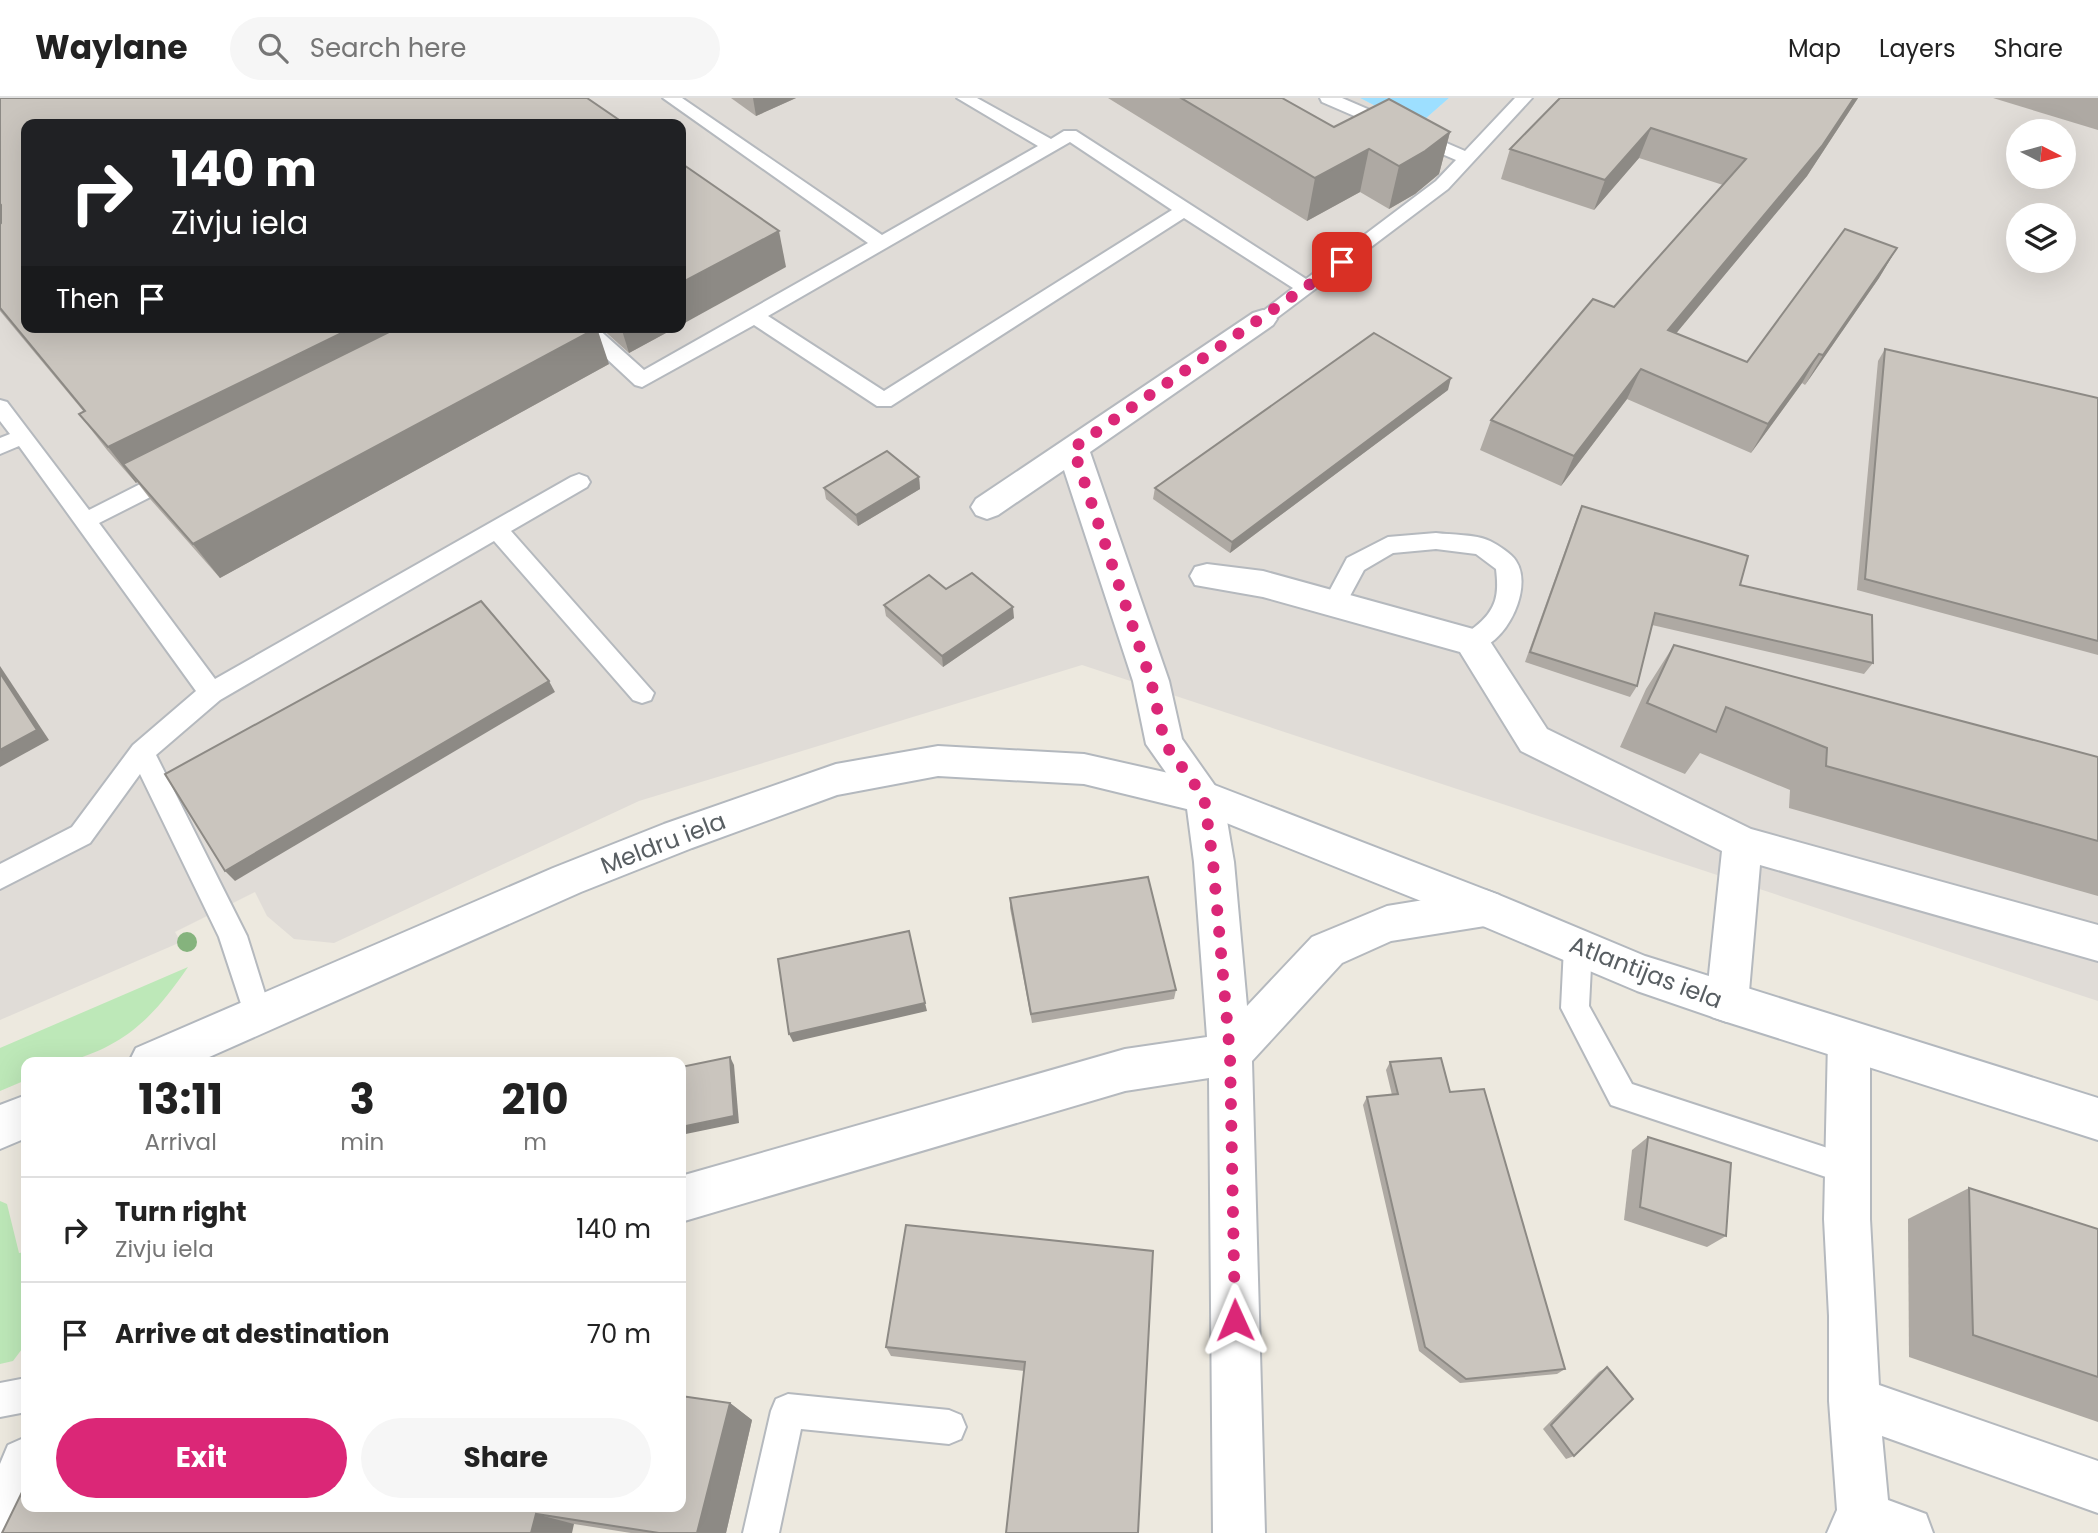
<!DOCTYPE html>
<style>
body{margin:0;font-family:Poppins,sans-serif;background:#f6f6f6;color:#222;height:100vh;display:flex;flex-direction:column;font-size:26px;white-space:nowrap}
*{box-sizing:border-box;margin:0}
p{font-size:23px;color:#767676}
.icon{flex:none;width:38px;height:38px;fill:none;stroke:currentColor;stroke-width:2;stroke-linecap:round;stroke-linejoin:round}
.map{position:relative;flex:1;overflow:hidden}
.side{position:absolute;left:21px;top:959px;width:665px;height:455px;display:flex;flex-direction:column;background:#fff;border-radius:14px;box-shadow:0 7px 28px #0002}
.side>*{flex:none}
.top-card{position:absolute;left:21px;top:21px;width:665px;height:214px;border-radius:14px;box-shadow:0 7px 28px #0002;background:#202124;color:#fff;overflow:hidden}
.needle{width:46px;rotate:96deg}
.fabs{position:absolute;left:2006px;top:21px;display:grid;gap:14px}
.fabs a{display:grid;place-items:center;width:70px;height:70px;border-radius:50%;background:#fff;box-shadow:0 7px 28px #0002;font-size:35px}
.pin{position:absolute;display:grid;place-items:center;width:60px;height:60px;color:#fff;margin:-30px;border-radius:14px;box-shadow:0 4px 10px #0006}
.me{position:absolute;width:77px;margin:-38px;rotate:359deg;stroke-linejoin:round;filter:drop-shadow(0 0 5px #0008)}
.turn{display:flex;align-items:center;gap:24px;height:147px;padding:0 35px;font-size:32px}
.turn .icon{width:91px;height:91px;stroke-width:2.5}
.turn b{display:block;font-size:49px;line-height:60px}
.then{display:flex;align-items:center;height:66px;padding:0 35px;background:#0003;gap:14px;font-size:26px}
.eta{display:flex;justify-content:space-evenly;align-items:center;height:119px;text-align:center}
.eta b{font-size:42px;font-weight:700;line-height:49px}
.primary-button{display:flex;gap:14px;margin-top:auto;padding:14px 35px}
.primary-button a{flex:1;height:80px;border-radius:42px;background:#db2777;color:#fff;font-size:28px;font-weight:700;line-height:80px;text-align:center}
.primary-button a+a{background:#f6f6f6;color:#222}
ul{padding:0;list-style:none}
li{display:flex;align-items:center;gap:21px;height:105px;padding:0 35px;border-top:2px solid #e0e0e0}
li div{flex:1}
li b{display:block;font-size:26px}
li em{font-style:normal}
header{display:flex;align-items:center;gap:42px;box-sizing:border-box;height:98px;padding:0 35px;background:#fff;border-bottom:2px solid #e0e0e0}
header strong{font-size:33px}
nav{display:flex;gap:38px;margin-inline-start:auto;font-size:24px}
.search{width:490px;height:63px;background:#f6f6f6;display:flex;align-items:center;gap:18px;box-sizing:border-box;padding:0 24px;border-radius:38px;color:#767676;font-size:26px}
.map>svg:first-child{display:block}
</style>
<header>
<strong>Waylane</strong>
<div class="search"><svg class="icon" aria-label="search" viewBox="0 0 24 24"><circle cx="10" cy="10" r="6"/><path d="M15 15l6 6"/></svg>Search here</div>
<nav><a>Map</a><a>Layers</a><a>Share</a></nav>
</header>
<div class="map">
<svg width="2098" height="1435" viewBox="0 0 2098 1435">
<rect width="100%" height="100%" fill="#ede9df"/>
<path fill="#e0dcd7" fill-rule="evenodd" d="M0 0H1360L1416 29 1449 0H2098V903L1082 567 639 703 334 845 294 841 267 818 255 794 175 834 181 844 0 922ZM26 26H681V229H26ZM2018 33H2063V79H2018ZM2018 117H2063V163H2018Z"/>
<g fill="#bde8b8">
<path d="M188 869C155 917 128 946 70 963 57 967 40 964 26 964V982L0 993V950Z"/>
<polygon points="0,1103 7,1106 19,1155 26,1154 26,1240 25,1247 13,1263 0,1266"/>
</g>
<polygon fill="#9ddfff" points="1360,0 1449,0 1416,29"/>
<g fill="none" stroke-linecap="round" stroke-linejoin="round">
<g stroke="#b5b9be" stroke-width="4">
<g id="lane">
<path d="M663 0H682L882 137 1038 48 957 0H977L1051 41 1064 33H1076L1306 181 1436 83 1456 62 1322 4 1320 0H1342L1465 53 1515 0H1532L1448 91 1270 225H1256L1253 221 1293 190 1184 120 891 308H877L754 227 642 289 635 287 577 233 574 229H596L644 272 868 145ZM1070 44 1172 112 884 293 768 218Z"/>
<polygon points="0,302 7,304 89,412 166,373 174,370 182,373 185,378 182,383 99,425 215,581 571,379 579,376 587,379 590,384 587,389 511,433 654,595 651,602 642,605 633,602 494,443 220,602 156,657 247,838 272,918 268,927 258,931 248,927 219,839 140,676 90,745 0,791 0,766 72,729 133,647 196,593 19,348 0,356 0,340 10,336 0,323"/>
<path d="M1436 435C1452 437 1475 436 1490 443 1498 447 1512 456 1516 463 1536 493 1498 562 1464 550L1460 544C1464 536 1470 533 1476 528 1497 511 1499 496 1496 471L1476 456 1436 451 1393 455 1364 472 1343 511 1335 514 1327 511 1323 505 1347 460 1388 439Z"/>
<polygon points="1578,836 1588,840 1592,849 1589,908 1632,986 1858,1060 1862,1071 1858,1082 1847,1086 1611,1007 1561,910 1564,849 1568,840"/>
<polygon points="26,1280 26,1314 0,1319 0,1285"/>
<polygon points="788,1296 949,1312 961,1317 966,1329 961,1341 949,1346 801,1331 779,1435 743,1435 771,1313 776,1301"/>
</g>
</g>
<g stroke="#b5b9be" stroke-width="4">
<g id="street">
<polygon points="1263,212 1273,215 1277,221 1273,227 1090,354 1169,583 1182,641 1223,699 1234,764 1247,908 1312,839 1387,808 1485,792 1499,797 1505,810 1499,823 1485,828 1391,843 1342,865 1252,963 1265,1435 1213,1435 1209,980 1125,993 681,1124 681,1078 1125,951 1207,939 1194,764 1186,703 1146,646 1133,583 1064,372 998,417 987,421 976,417 971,409 976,401 1253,215"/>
<polygon points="1207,466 1263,473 1484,534 1547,631 1751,731 2098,827 2098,863 1760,767 1748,905 1742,919 1727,924 1712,919 1706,905 1722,753 1521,653 1460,554 1263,499 1195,487 1190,478 1195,469"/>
<polygon points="1849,923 1864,929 1870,943 1870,1121 1879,1287 2098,1363 2098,1415 1882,1338 1888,1402 1926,1416 1933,1435 1827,1435 1837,1412 1829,1303 1829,1218 1824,1121 1828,943 1834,929"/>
<polygon points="26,1339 26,1409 36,1409 27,1435 0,1435 0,1366 8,1347"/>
</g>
</g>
<g stroke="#b3b8be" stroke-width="4">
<g id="secondary">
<polygon points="938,648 1084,656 1204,683 1499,797 1645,858 2098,1000 2098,1042 1727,924 1637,893 1471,823 1199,714 1084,686 938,678 837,697 692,750 581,794 198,964 129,964 136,950 553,770 664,726 836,666"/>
<polygon points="26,997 26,1040 0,1051 0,1007"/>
</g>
</g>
<use href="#lane" fill="#fff" fill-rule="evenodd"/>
<use href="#street" fill="#fff" fill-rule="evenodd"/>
<use href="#secondary" fill="#fff" fill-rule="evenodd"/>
</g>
<circle fill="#85b37d" cx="187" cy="844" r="10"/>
<g fill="#aea9a3">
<polygon points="0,0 26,229 609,266 220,480 151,402 137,384 136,385 107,352 79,316 84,314 0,213"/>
<polygon points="731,0 796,0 756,18"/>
<polygon points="1108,0 1282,0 1334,29 1450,34 1439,76 1415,96 1389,111 1360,94 1307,123"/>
<polygon points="1560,0 1858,0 1807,78 1676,235 1747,264 1897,150 1879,180 1805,287 1802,285 1751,355 1627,301 1561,388 1480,352 1491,322 1614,209 1723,87 1639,60 1594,112 1501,81 1510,51"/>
<polygon points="1993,0 2098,0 2098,32"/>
<polygon points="600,229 677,229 629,255"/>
<polygon points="1885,251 2098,300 2098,557 1857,492 1878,263"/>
<polygon points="1448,292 1230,455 1153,401 1155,390"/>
<polygon points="919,379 920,391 858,428 826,401 824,390"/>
<polygon points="1582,408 1740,487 1873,565 1864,576 1652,527 1637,588 1630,599 1525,564 1577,419"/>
<polygon points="946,491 1014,520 943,569 886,518 884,507"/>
<polygon points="1674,547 2098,659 2098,798 1789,710 1790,692 1700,655 1685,676 1620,649 1646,591"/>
<polygon points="1010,800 1176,892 1174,901 1032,925 1010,810"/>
<polygon points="1390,964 1450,994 1565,1271 1557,1276 1460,1285 1419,1253 1363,1007 1367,999 1392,997 1386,972"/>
<polygon points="1648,1039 1726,1138 1707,1149 1624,1122 1632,1052"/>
<polygon points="1969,1090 2098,1131 2098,1324 1909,1259 1908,1121"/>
<polygon points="1153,1153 1024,1273 891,1258 886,1249"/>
<polygon points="1607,1269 1574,1358 1566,1361 1543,1331 1599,1274"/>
<polygon points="730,1305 752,1322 726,1435 631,1435 574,1426 26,1409 681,1409"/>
</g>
<g fill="#8d8a85">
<polygon points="753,0 796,0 756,18"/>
<polygon points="1854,0 1858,0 1807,78 1654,262 1668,232"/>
<polygon points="1651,30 1639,60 1594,112 1605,82"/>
<polygon points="1450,34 1439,76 1415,96 1389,111 1399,68"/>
<polygon points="1369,51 1360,94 1307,123 1315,80"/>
<polygon points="779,133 786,169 681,227 681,185"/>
<polygon points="1897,150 1879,180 1805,287 1823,257"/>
<polygon points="354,229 445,229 123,366 137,384 136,385 108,349"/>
<polygon points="621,229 677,229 629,255"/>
<polygon points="597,230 609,266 220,480 193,446"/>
<polygon points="1819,256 1802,285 1751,355 1768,326"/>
<polygon points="1641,271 1627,301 1561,388 1574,358"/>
<polygon points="1451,280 1448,292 1230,455 1232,444"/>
<polygon points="919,379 920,391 858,428 856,417"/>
<polygon points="1013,509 1014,520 943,569 942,558"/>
<polygon points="0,568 49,642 0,669"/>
<polygon points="549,583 555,594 235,783 225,773"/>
<polygon points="925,905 927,913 793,944 789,936"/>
<polygon points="730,959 734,967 739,1025 681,1037 681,1029"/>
<polygon points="730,1305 752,1322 726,1435 697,1435"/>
<polygon points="536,1416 574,1426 572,1435 531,1435"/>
</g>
<g fill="#cac5be" stroke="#8d8a85" stroke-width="2">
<polygon points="0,0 587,0 625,26 26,26 26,229 354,229 108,349 79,316 85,313 0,210 0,126 1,125 1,108 0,109"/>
<polygon points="1181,0 1282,0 1334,29 1389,1 1450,34 1425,53 1399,68 1369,51 1315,80"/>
<polygon points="1560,0 1854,0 1822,48 1668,232 1747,264 1845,131 1897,150 1823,257 1819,256 1768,326 1641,271 1574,358 1491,322 1593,201 1614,209 1746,61 1651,30 1605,82 1510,51"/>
<polygon points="681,65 779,133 681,185"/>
<polygon points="399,229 596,229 597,230 193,446 123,366"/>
<polygon points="1374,235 1451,280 1232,444 1155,390"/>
<polygon points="1885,251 2098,300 2098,543 1865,481"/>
<polygon points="887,353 919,379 856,417 824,390"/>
<polygon points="1582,408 1748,458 1740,487 1872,517 1873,565 1655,515 1637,588 1530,554"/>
<polygon points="972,475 1013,509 942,558 884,507 929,477 946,491"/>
<polygon points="481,503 549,583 225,773 165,676"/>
<polygon points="1674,547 2098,659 2098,743 1826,668 1827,650 1726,609 1716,634 1647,605"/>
<polygon points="0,575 37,632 0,652"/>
<polygon points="1148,779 1176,892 1031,916 1010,800"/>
<polygon points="909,833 925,905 789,936 778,861"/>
<polygon points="730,959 734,1018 681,1029 681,969"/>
<polygon points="1441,960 1450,994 1484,991 1565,1271 1466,1281 1425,1249 1367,999 1398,996 1390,964"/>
<polygon points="1648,1039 1731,1065 1726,1138 1640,1109"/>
<polygon points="1969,1090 2098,1131 2098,1279 1973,1237"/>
<polygon points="906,1127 1153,1153 1138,1435 1006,1435 1025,1264 886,1249"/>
<polygon points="1607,1269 1633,1301 1574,1358 1551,1327"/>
<polygon points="681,1298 730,1305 697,1435 659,1435 536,1416 531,1435 2,1435 26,1386 26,1409 681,1409"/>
</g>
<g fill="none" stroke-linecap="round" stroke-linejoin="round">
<polyline stroke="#db2777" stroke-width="12" stroke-dasharray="0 21.6" points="1235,1222 1230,957 1213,764 1204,699 1165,646 1151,583 1073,350 1342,164"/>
</g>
<g text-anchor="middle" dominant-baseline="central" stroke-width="6" stroke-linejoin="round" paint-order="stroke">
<g font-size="24" fill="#585e62" stroke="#fff">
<text transform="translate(663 745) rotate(-21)">Meldru iela</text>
<text transform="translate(1646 874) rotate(21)">Atlantijas iela</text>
</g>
</g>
</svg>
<div class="fabs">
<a><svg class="needle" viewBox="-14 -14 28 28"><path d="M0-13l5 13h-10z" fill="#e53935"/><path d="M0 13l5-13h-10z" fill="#767676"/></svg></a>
<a><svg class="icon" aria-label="layers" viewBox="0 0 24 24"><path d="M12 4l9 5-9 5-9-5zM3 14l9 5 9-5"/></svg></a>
</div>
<div class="pin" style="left:1342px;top:164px;background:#d93025"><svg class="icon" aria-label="arrive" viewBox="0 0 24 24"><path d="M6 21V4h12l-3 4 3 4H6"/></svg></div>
<svg class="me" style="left:1235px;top:1222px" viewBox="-20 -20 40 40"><path d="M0-17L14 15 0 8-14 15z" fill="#db2777" stroke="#fff" stroke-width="4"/></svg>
<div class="top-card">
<div class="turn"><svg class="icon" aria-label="right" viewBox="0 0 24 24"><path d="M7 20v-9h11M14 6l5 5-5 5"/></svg><div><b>140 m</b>Zivju iela</div></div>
<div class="then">Then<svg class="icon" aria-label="arrive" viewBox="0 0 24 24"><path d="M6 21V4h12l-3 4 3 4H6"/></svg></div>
</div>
<section class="side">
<div class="eta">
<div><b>13:11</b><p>Arrival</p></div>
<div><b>3</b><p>min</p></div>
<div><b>210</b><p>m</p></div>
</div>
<ul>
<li><svg class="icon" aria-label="right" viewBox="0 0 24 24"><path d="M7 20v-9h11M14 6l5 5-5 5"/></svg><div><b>Turn right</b><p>Zivju iela</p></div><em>140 m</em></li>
<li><svg class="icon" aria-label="arrive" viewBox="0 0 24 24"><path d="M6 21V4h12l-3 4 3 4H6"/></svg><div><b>Arrive at destination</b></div><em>70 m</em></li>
</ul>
<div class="primary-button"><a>Exit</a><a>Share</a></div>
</section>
</div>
